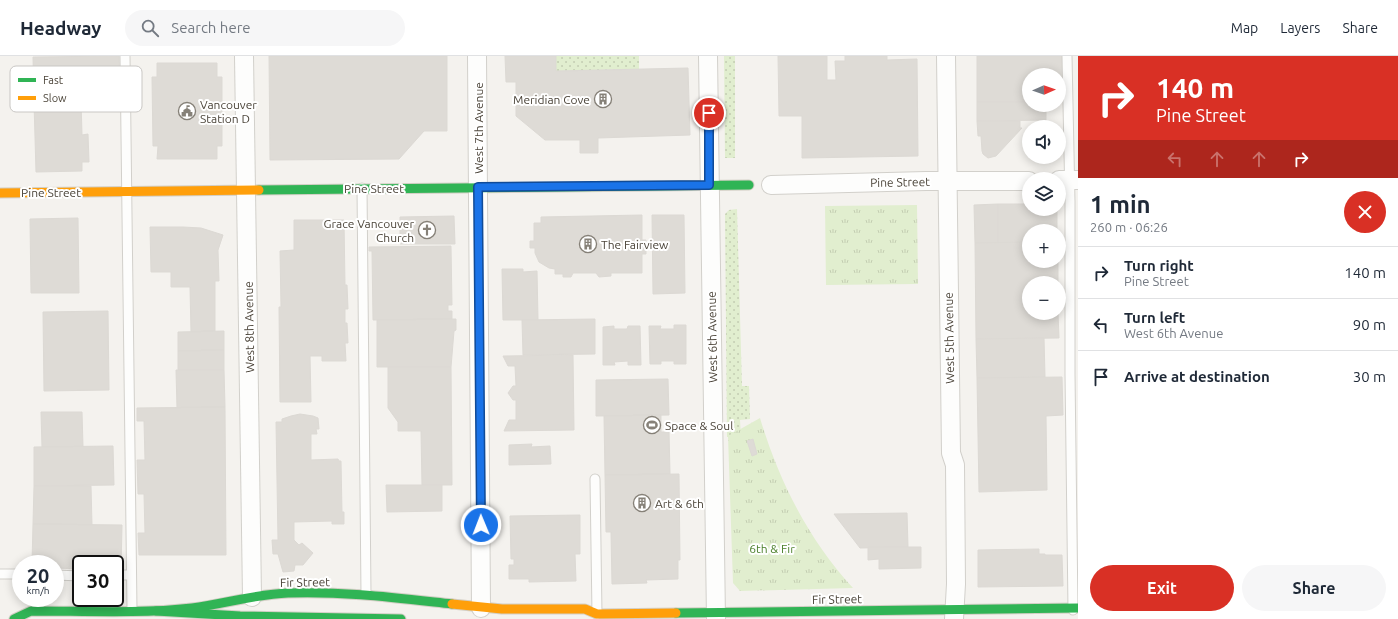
<!DOCTYPE html>
<meta charset="utf-8">
<style>
body{margin:0;font-family:Ubuntu,sans-serif;background:#f6f6f7;color:#1f2937;height:100vh;display:flex;flex-direction:column;font-size:15px;white-space:nowrap}
*{box-sizing:border-box;margin:0}
p{font-size:13px;color:#747a83}
.icon{flex:none;width:22px;height:22px;fill:none;stroke:currentColor;stroke-width:2;stroke-linecap:round;stroke-linejoin:round}
.map{position:relative;flex:1;overflow:hidden}
.side{display:flex;flex-direction:column;background:#fff;width:320px}
.side>*{flex:none}
.guide{background:#d93025;color:#fff;overflow:hidden}
.needle{width:26px;rotate:88deg}
.buttons{position:absolute;left:1022px;top:12px;display:grid;gap:8px}
.buttons a{display:grid;place-items:center;width:44px;height:44px;border-radius:50%;background:#fff;box-shadow:0 2px 10px #0003;font-size:20px}
.speed{position:absolute;left:12px;top:499px;display:flex;gap:8px;font-size:20px;font-weight:700;text-align:center}
.speed>*{display:grid;place-content:center;width:52px;height:52px;border-radius:50%;background:#fff;box-shadow:0 2px 10px #0003;line-height:1}
.speed small{font-size:10px;font-weight:400}
.speed .limit{border:2px solid #111;border-radius:6px;background:#fff;color:#111}
.pin{position:absolute;display:grid;place-items:center;width:34px;height:34px;color:#fff;margin:-17px;border:2px solid #fff;border-radius:50%;box-shadow:0 1px 4px #0007}
.me{position:absolute;width:44px;margin:-22px;rotate:359deg;stroke-linejoin:round;filter:drop-shadow(0 0 3px #0008)}
.turn{display:flex;align-items:center;gap:14px;height:84px;padding:0 12px;font-size:18px}
.turn .icon{width:52px;height:52px;stroke-width:2.5}
.turn b{display:block;font-size:28px;line-height:34px}
.lanes{display:flex;align-items:center;height:38px;padding:0 12px;background:#0003;justify-content:center;gap:20px;direction:ltr}
.lanes .off{opacity:.35}
.round{display:grid;place-items:center;flex:none;width:42px;height:42px;border-radius:21px;background:#f6f6f7}
.head{display:flex;align-items:center;justify-content:space-between;height:68px;padding:0 12px}
h1{font-size:24px;font-weight:700;line-height:30px}
.cta{display:flex;gap:8px;margin-top:auto;padding:8px 12px}
.cta a{flex:1;height:46px;border-radius:24px;background:#d93025;color:#fff;font-size:16px;font-weight:700;line-height:46px;text-align:center}
.cta a+a{background:#f6f6f7;color:#1f2937}
ul{padding:0;list-style:none}
li{display:flex;align-items:center;gap:12px;height:52px;padding:0 12px;border-top:1px solid #e0e1e3}
li div{flex:1}
li b{display:block;font-size:15px}
li em{font-style:normal}
header{display:flex;align-items:center;gap:24px;box-sizing:border-box;height:56px;padding:0 20px;background:#fff;border-bottom:1px solid #e0e1e3}
header strong{font-size:19px}
nav{display:flex;gap:22px;margin-inline-start:auto;font-size:14px}
.search{width:280px;height:36px;background:#f6f6f7;display:flex;align-items:center;gap:10px;box-sizing:border-box;padding:0 14px;border-radius:22px;color:#747a83;font-size:15px}
main{display:flex;flex:1;min-height:0}
.map>svg:first-child{display:block}
</style>
<header>
<strong>Headway</strong>
<div class="search"><svg class="icon" aria-label="search" viewBox="0 0 24 24"><circle cx="10" cy="10" r="6"/><path d="M15 15l6 6"/></svg>Search here</div>
<nav><a>Map</a><a>Layers</a><a>Share</a></nav>
</header>
<main>
<div class="map">
<svg width="1078" height="563" viewBox="0 0 1078 563">
<defs>
<pattern id="grass-dots" width="8" height="8" patternUnits="userSpaceOnUse"><rect width="8" height="8" fill="#e1eecf"/><path d="M2 2h.1M6 6h.1" fill="none" stroke="#c3cdb2" stroke-width="1.8" stroke-linecap="round"/></pattern>
<pattern id="park-tufts" width="24" height="20" patternUnits="userSpaceOnUse"><rect width="24" height="20" fill="#e1eecf"/><path d="M3 7l-1-3M5 7V3M7 7l1-3M15 17l-1-3M17 17v-4M19 17l1-3" fill="none" stroke="#c3cdb2"/></pattern>
</defs>
<rect width="100%" height="100%" fill="#f4f2ee"/>
<g fill="url(#grass-dots)">
<polygon points="556,0 639,0 639,13 556,15"/>
<polygon points="724,0 735,0 735,102 725,102"/>
<polygon points="737,153 742,330 749,330 750,363 740,364 741,381 727,381 725,158 729,154"/>
</g>
<g fill="url(#park-tufts)">
<polygon points="917,149 918,228 826,229 825,150"/>
<path d="M760 362C779 425 808 483 853 532L740 535 733 527 728 380Z"/>
</g>
<g fill="#dedbd6" stroke="#dcd9d4">
<polygon points="119,0 120,44 34,46 33,1"/>
<polygon points="269,0 447,0 447,75 424,75 399,103 270,104"/>
<polygon points="505,0 556,0 556,15 688,12 690,79 598,82 598,97 580,97 580,84 545,84 516,60 516,26 506,26"/>
<polygon points="778,0 827,0 827,24 836,24 835,5 845,5 845,0 887,0 887,4 917,3 918,100 802,102 802,60 779,60"/>
<polygon points="977,0 1062,0 1063,45 1059,45 1059,19 1029,19 1029,46 977,46"/>
<polygon points="157,7 217,7 217,21 222,21 222,90 217,90 217,103 157,103 158,90 153,90 152,21 157,21"/>
<polygon points="81,45 82,79 88,78 89,106 82,106 82,115 36,116 34,46"/>
<polygon points="977,46 1029,46 1029,49 1046,49 1046,64 977,65"/>
<polygon points="977,65 1020,65 1020,72 1022,72 996,100 988,102 983,98 982,95 981,80 978,80"/>
<polygon points="998,148 998,187 975,187 974,149"/>
<polygon points="998,148 1029,148 1029,153 1057,153 1057,175 1029,175 1029,186 998,187"/>
<polygon points="642,159 642,184 646,184 646,198 642,198 642,217 611,217 611,220 599,221 596,217 573,217 571,221 563,221 563,218 555,218 555,213 549,212 539,206 535,197 535,192 530,192 530,185 534,185 534,167 541,167 541,161"/>
<polygon points="652,159 684,159 685,237 653,238"/>
<polygon points="454,160 455,188 400,188 400,161"/>
<polygon points="78,162 79,237 31,237 30,163"/>
<polygon points="294,164 344,164 345,229 347,229 348,253 345,253 345,267 347,267 348,287 345,287 346,305 322,305 322,300 310,300 311,346 280,346 279,251 281,251 280,195 294,194"/>
<polygon points="150,171 183,171 201,172 223,179 218,194 219,225 215,225 215,275 191,276 190,231 171,231 171,216 151,216"/>
<polygon points="1029,186 1029,205 1058,205 1058,227 1029,227 1029,257 1058,257 1059,282 976,283 975,187"/>
<polygon points="451,190 452,249 448,249 448,255 452,255 452,263 373,264 372,195 369,195 369,191"/>
<polygon points="502,213 523,213 523,216 537,215 538,264 503,264"/>
<polygon points="108,255 109,334 44,335 43,256"/>
<polygon points="456,263 456,274 454,275 451,311 377,311 377,264"/>
<polygon points="595,263 595,298 523,299 522,264"/>
<polygon points="674,269 686,269 686,308 674,308 674,305 661,305 661,308 650,308 649,270 661,270 660,273 674,273"/>
<polygon points="614,270 614,273 627,273 628,270 640,270 641,309 628,309 628,305 614,306 615,309 603,309 603,271"/>
<polygon points="224,275 224,294 178,295 178,276"/>
<polygon points="1044,282 1045,321 977,322 976,283"/>
<polygon points="224,294 224,314 178,314 178,295"/>
<polygon points="573,299 574,374 504,375 509,364 516,364 516,344 513,344 508,337 513,330 516,330 515,310 508,310 503,300"/>
<polygon points="388,311 451,311 452,429 422,429 421,375 398,375 398,366 388,352"/>
<polygon points="176,314 224,314 225,351 177,352"/>
<polygon points="1062,321 1063,359 1046,360 1047,434 979,436 977,322"/>
<polygon points="668,323 669,359 596,360 596,324"/>
<polygon points="225,351 226,499 139,499 138,477 145,477 144,438 138,438 137,404 145,404 144,365 137,365 137,352"/>
<polygon points="41,356 82,356 83,391 42,391"/>
<polygon points="300,358 313,360 318,362 319,373 316,373 317,378 311,378 311,404 338,403 339,405 341,405 342,456 344,456 344,468 332,468 332,465 294,466 294,484 299,489 302,487 313,497 303,509 295,509 294,515 283,516 278,498 273,498 272,484 278,484 276,366 282,366 282,363 291,360"/>
<polygon points="661,359 661,376 669,376 670,418 605,419 604,360"/>
<polygon points="753,383 757,398 752,400 747,385"/>
<polygon points="532,388 531,391 550,390 551,408 509,409 509,389"/>
<polygon points="113,390 114,429 34,430 34,391"/>
<polygon points="679,418 680,504 678,504 678,523 646,524 647,527 612,528 611,476 606,476 605,419"/>
<polygon points="386,429 442,429 442,455 387,456"/>
<polygon points="34,430 91,430 92,469 33,468"/>
<polygon points="907,457 908,491 860,492 834,458"/>
<polygon points="580,459 580,498 575,498 576,525 529,526 529,523 509,523 509,509 514,509 514,503 511,503 510,460"/>
<polygon points="33,468 122,469 121,513 115,513 115,508 81,508 81,513 55,512 55,508 32,508"/>
<polygon points="868,491 921,491 921,512 879,513 879,503 868,504"/>
<polygon points="1039,493 1039,498 1045,498 1045,499 1062,499 1063,530 978,531 978,494"/>
</g>
<g fill="none" stroke-linecap="round" stroke-linejoin="round">
<g stroke="#d2d0cb" stroke-width="11">
<g id="lane">
<polyline points="125,0 132,554"/>
<polyline points="1067,0 1070,145 1070,318 1073,554"/>
<polyline points="362,132 366,538"/>
<polyline points="595,423 597,558"/>
<polyline points="0,518 21,518"/>
<polyline points="55,519 81,520"/>
<polyline points="115,519 131,519"/>
</g>
</g>
<g stroke="#d2d0cb" stroke-width="20">
<g id="street">
<polyline points="244,0 252,541"/>
<polyline points="477,0 481,552"/>
<polyline points="708,0 716,563"/>
<polyline points="946,0 951,397 955,409 956,528 954,563"/>
<polyline points="1059,124 1078,124"/>
<polyline points="771,129 926,125 1029,125"/>
</g>
</g>
<g stroke="#d3cfc5" stroke-width="11">
<g id="fast">
<polyline points="259,134 749,129"/>
<polyline points="156,555 240,560 401,563"/>
<polyline points="676,557 1078,552"/>
<path d="M14 563 31 555C84 555 139 558 192 552 224 548 256 538 288 537 343 535 397 542 452 548"/>
</g>
</g>
<g stroke="#d3cfc5" stroke-width="11">
<g id="slow">
<polyline points="0,137 259,134"/>
<polyline points="452,548 502,553 585,553 597,558 676,557"/>
</g>
</g>
<use href="#lane" stroke="#fdfdfc" stroke-width="9"/>
<use href="#street" stroke="#fdfdfc" stroke-width="18"/>
<use href="#fast" stroke="#30b455" stroke-width="9"/>
<use href="#slow" stroke="#ff9f0a" stroke-width="9"/>
</g>
<g fill="none" stroke-linecap="round" stroke-linejoin="round">
<g stroke="#114b97" stroke-width="10">
<polyline id="route" points="481,469 478,131 709,129 709,57"/>
</g>
<use href="#route" stroke="#1a73e8" stroke-width="7"/>
</g>
<defs>
<g id="building-ring" transform="scale(0.9)"><circle r="9.5" fill="#fff" stroke="#868178" stroke-width="1.5"/><path d="M-4-6H4V6H1V3H-1V6H-4ZM-2.5-4.3h1.7v1.8h-1.7ZM.8-4.3h1.7v1.8H.8ZM-2.5-1h1.7V.8h-1.7ZM.8-1h1.7V.8H.8Z" fill="#868178"/></g>
<g id="civic-ring" transform="scale(0.9)"><circle r="9.5" fill="#fff" stroke="#868178" stroke-width="1.5"/><path d="M-.6-6.5H3V-4.5H.6V-3L4-1V1h2V6H-6V1h2V-1L-.6-3ZM-1.2 2.5V6h2.4V2.5Z" fill="#868178"/></g>
<g id="church-ring" transform="scale(0.9)"><circle r="9.5" fill="#fff" stroke="#868178" stroke-width="1.5"/><path d="M-1.2-6h2.4v3.5h3.3v2.4h-3.3V6h-2.4V-.1h-3.3v-2.4h3.3Z" fill="#868178"/></g>
<g id="stadium-ring" transform="scale(0.9)"><circle r="9.5" fill="#fff" stroke="#868178" stroke-width="1.5"/><path d="M0-5a6.5 5 0 1 0 0 10a6.5 5 0 1 0 0-10ZM-3.5-1.8h7v3.6h-7Z" fill="#868178"/></g>
</defs>
<g fill-rule="evenodd">
<use href="#building-ring" x="603" y="43"/>
<use href="#civic-ring" x="187" y="55"/>
<use href="#church-ring" x="427" y="174"/>
<use href="#building-ring" x="588" y="188"/>
<use href="#stadium-ring" x="652" y="369"/>
<use href="#building-ring" x="642" y="447"/>
</g>
<g text-anchor="middle" dominant-baseline="central" stroke-width="4" stroke-linejoin="round" paint-order="stroke">
<g font-size="12" fill="#4b4439" stroke="#fff" text-anchor="start">
<text x="590" y="43" text-anchor="end">Meridian Cove</text>
<text x="200" y="48">Vancouver<tspan x="200" dy="14">Station D</tspan></text>
<text x="414" y="167" text-anchor="end">Grace Vancouver<tspan x="414" dy="14">Church</tspan></text>
<text x="601" y="188">The Fairview</text>
<text x="665" y="369">Space &amp; Soul</text>
<text x="655" y="447">Art &amp; 6th</text>
</g>
<g font-size="12" fill="#4b4439" stroke="#fff">
<text transform="translate(478 72) rotate(-90)">West 7th Avenue</text>
<text transform="translate(900 126) rotate(-1)">Pine Street</text>
<text x="374" y="132">Pine Street</text>
<text x="51" y="136">Pine Street</text>
<text transform="translate(249 271) rotate(-91)">West 8th Avenue</text>
<text transform="translate(712 281) rotate(-91)">West 6th Avenue</text>
<text transform="translate(949 282) rotate(-91)">West 5th Avenue</text>
<text transform="translate(305 526) rotate(-1)">Fir Street</text>
<text transform="translate(837 543) rotate(-1)">Fir Street</text>
</g>
<g font-size="12" fill="#4a7f2a" stroke="#fff">
<text x="772" y="492">6th &amp; Fir</text>
</g>
</g>
<rect x="10" y="10" width="132" height="46" rx="6" fill="#fff" stroke="#c9c7c4" stroke-width="1"/>
<rect x="18" y="22" width="18" height="4" fill="#30b455"/>
<rect x="18" y="40" width="18" height="4" fill="#ff9f0a"/>
<g font-size="11" fill="#4b4439">
<text x="43" y="28">Fast</text>
<text x="43" y="46">Slow</text>
</g>
</svg>
<div class="buttons">
<a><svg class="needle" viewBox="-14 -14 28 28"><path d="M0-13l5 13h-10z" fill="#e53935"/><path d="M0 13l5-13h-10z" fill="#747a83"/></svg></a>
<a><svg class="icon" aria-label="sound" viewBox="0 0 24 24"><path d="M4 9h4l5-4v14l-5-4H4zM17 9q2 3 0 6"/></svg></a>
<a><svg class="icon" aria-label="layers" viewBox="0 0 24 24"><path d="M12 4l9 5-9 5-9-5zM3 14l9 5 9-5"/></svg></a>
<a>+</a>
<a>−</a>
</div>
<div class="speed"><div>20<small>km/h</small></div><div class="limit">30</div></div>
<div class="pin" style="left:709px;top:57px;background:#d93025"><svg class="icon" aria-label="arrive" viewBox="0 0 24 24"><path d="M6 21V4h12l-3 4 3 4H6"/></svg></div>
<svg class="me" style="left:481px;top:469px" viewBox="-20 -20 40 40"><circle r="17" fill="#1a73e8" stroke="#fff" stroke-width="3"/><path d="M0-11L8 9 0 5-8 9z" fill="#fff"/></svg>
</div>
<section class="side">
<div class="guide">
<div class="turn"><svg class="icon" aria-label="right" viewBox="0 0 24 24"><path d="M7 20v-9h11M14 6l5 5-5 5"/></svg><div><b>140 m</b>Pine Street</div></div>
<div class="lanes"><svg class="icon off" aria-label="left" viewBox="0 0 24 24"><path d="M17 20v-9H6M10 6l-5 5 5 5"/></svg><svg class="icon off" aria-label="ahead" viewBox="0 0 24 24"><path d="M12 20V5M6 11l6-6 6 6"/></svg><svg class="icon off" aria-label="ahead" viewBox="0 0 24 24"><path d="M12 20V5M6 11l6-6 6 6"/></svg><svg class="icon" aria-label="right" viewBox="0 0 24 24"><path d="M7 20v-9h11M14 6l5 5-5 5"/></svg></div>
</div>
<div class="head"><div><h1>1 min</h1><p>260 m · 06:26</p></div><a class="round" style="background:#d93025;color:#fff"><svg class="icon" aria-label="close" viewBox="0 0 24 24"><path d="M6 6l12 12M18 6L6 18"/></svg></a></div>
<ul>
<li><svg class="icon" aria-label="right" viewBox="0 0 24 24"><path d="M7 20v-9h11M14 6l5 5-5 5"/></svg><div><b>Turn right</b><p>Pine Street</p></div><em>140 m</em></li>
<li><svg class="icon" aria-label="left" viewBox="0 0 24 24"><path d="M17 20v-9H6M10 6l-5 5 5 5"/></svg><div><b>Turn left</b><p>West 6th Avenue</p></div><em>90 m</em></li>
<li><svg class="icon" aria-label="arrive" viewBox="0 0 24 24"><path d="M6 21V4h12l-3 4 3 4H6"/></svg><div><b>Arrive at destination</b></div><em>30 m</em></li>
</ul>
<div class="cta"><a>Exit</a><a>Share</a></div>
</section>
</main>
